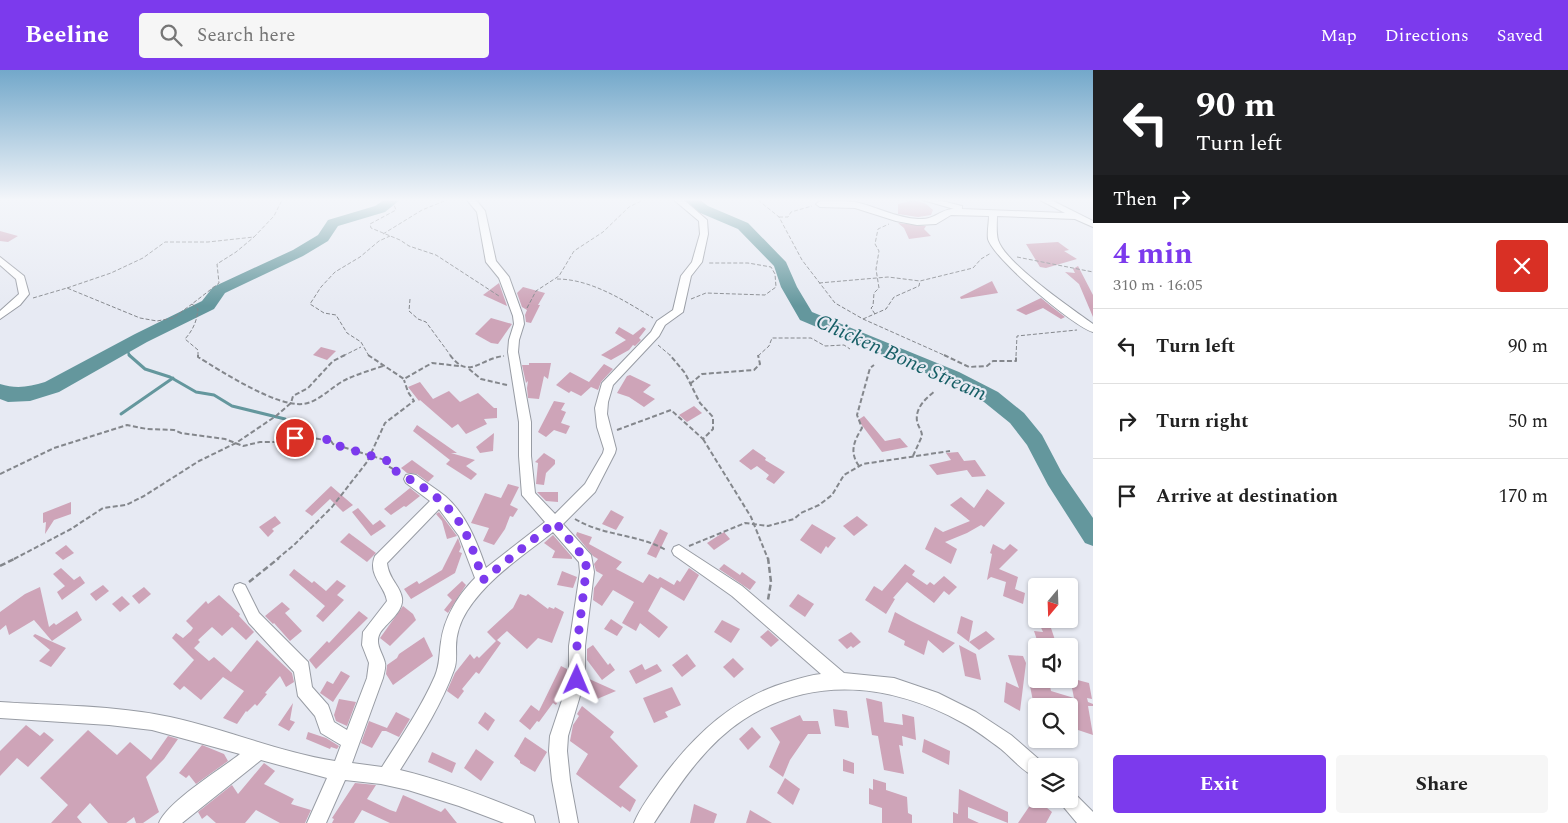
<!DOCTYPE html>
<meta charset="utf-8">
<style>
body{margin:0;font-family:Spectral,serif;background:#f6f6f6;color:#222;height:100vh;display:flex;flex-direction:column;font-size:19px;white-space:nowrap}
*{box-sizing:border-box;margin:0}
p{font-size:16px;color:#767676}
.icon{flex:none;width:28px;height:28px;fill:none;stroke:currentColor;stroke-width:2;stroke-linecap:round;stroke-linejoin:round}
.map{position:relative;flex:1;overflow:hidden}
.panel{display:flex;flex-direction:column;background:#fff;width:475px}
.panel>*{flex:none}
.guide{background:#202124;color:#fff;overflow:hidden}
.needle{width:32px;rotate:199deg}
.fabs{position:absolute;left:1028px;top:508px;display:grid;gap:10px}
.fabs a{display:grid;place-items:center;width:50px;height:50px;border-radius:5px;background:#fff;box-shadow:0 1px 4px #0004;font-size:25px}
.pin{position:absolute;display:grid;place-items:center;width:42px;height:42px;color:#fff;margin:-21px;border:2px solid #fff;border-radius:50%;box-shadow:0 1px 5px #0007}
.me{position:absolute;width:55px;margin:-28px;rotate:1deg;stroke-linejoin:round;filter:drop-shadow(0 0 4px #0008)}
.turn{display:flex;align-items:center;gap:18px;height:105px;padding:0 20px;font-size:22px}
.turn .icon{width:65px;height:65px;stroke-width:2.5}
.turn b{display:block;font-size:35px;line-height:42px}
.then{display:flex;align-items:center;height:48px;padding:0 20px;background:#0003;gap:10px;font-size:19px}
.round{display:grid;place-items:center;flex:none;width:52px;height:52px;border-radius:5px;background:#f6f6f6}
.headline{display:flex;align-items:center;justify-content:space-between;height:85px;padding:0 20px}
h1{font-size:30px;font-weight:700;line-height:38px;color:#7c3aed}
.button{display:flex;gap:10px;margin-top:auto;padding:10px 20px}
.button a{flex:1;height:58px;border-radius:5px;background:#7c3aed;color:#fff;font-size:20px;font-weight:700;line-height:58px;text-align:center}
.button a+a{background:#f6f6f6;color:#222}
ul{padding:0;list-style:none}
li{display:flex;align-items:center;gap:15px;height:75px;padding:0 20px;border-top:1px solid #e0e0e0}
li div{flex:1}
li b{display:block;font-size:19px}
li em{font-style:normal}
header{display:flex;align-items:center;gap:30px;box-sizing:border-box;height:70px;padding:0 25px;background:#7c3aed;color:#fff}
header strong{font-size:24px}
nav{display:flex;gap:28px;margin-inline-start:auto;font-size:18px}
.search{width:350px;height:45px;background:#f6f6f6;display:flex;align-items:center;gap:12px;box-sizing:border-box;padding:0 18px;border-radius:5px;color:#767676;font-size:19px}
main{display:flex;flex:1;min-height:0}
.map>svg:first-child{display:block}
</style>
<header>
<strong>Beeline</strong>
<div class="search"><svg class="icon" aria-label="search" viewBox="0 0 24 24"><circle cx="10" cy="10" r="6"/><path d="M15 15l6 6"/></svg>Search here</div>
<nav><a>Map</a><a>Directions</a><a>Saved</a></nav>
</header>
<main>
<div class="map">
<svg width="1093" height="753" viewBox="0 0 1093 753">
<rect width="100%" height="100%" fill="#e7eaf3"/>
<g fill="none" stroke-linecap="round" stroke-linejoin="round">
<polyline stroke="#64979d" stroke-width="2.5" points="125,276 130,286"/>
<g stroke="#64979d" stroke-width="3">
<polyline points="129,285 145,299 170,307 196,322 214,325 232,336 285,349 289,357 298,361"/>
<polyline points="121,344 173,308"/>
</g>
<g fill="#64979d" fill-rule="evenodd">
<path d="M384 130H400L385 142 338 156 328 171 303 186 225 223 214 239 147 272 59 322 30 331 8 332 0 329V314C16 319 29 317 45 312L135 264 202 231 213 217 293 180 318 165 328 150 375 136Z"/>
<polygon points="684,130 700,130 708,136 748,153 786,192 797,217 812,242 959,302 998,322 1024,343 1042,365 1062,403 1093,448 1093,476 1085,473 1048,415 1027,375 1010,353 984,332 947,312 800,250 781,217 774,196 738,159 698,142"/>
</g>
</g>
<g fill="#cea4b8">
<polygon points="914,130 926,134 933,140 931,145 918,147 898,144 898,134"/>
<polygon points="898,153 926,156 924,159 931,166 909,169 904,158"/>
<polygon points="0,161 18,166 8,172 0,171"/>
<polygon points="1058,172 1069,180 1064,181 1077,189 1046,198 1040,197 1026,174"/>
<polygon points="1078,196 1093,225 1093,247 1079,214 1065,202 1075,203 1073,199"/>
<polygon points="992,211 998,223 961,229 960,227"/>
<polygon points="499,213 507,236 483,225"/>
<polygon points="523,217 545,223 538,235 540,235 531,253 526,252 525,245 527,240 522,237 517,223"/>
<polygon points="1041,228 1052,237 1065,247 1061,249 1043,238 1026,245 1016,240"/>
<polygon points="491,248 512,254 498,274 491,273 475,264"/>
<polygon points="619,257 633,265 643,257 646,259 639,268 641,270 635,276 633,275 629,280 611,290 601,285 626,270 615,263"/>
<polygon points="321,277 336,281 327,290 313,285"/>
<polygon points="529,293 551,293 548,309 544,306 539,329 528,328 527,318 528,311 526,313 522,295 529,295"/>
<polygon points="604,294 613,299 601,312 598,320 591,317 581,326 571,321 569,323 556,315 570,302 589,312"/>
<polygon points="630,305 651,315 643,322 655,329 644,337 629,327 617,323 627,306"/>
<polygon points="420,312 433,329 449,321 460,332 478,323 494,338 497,338 497,348 484,349 487,354 466,364 458,354 452,358 420,330 419,331 408,317"/>
<polygon points="554,331 565,333 561,340 566,342 561,353 570,356 566,364 554,360 546,367 538,362"/>
<polygon points="694,336 702,343 687,352 679,345"/>
<polygon points="864,346 885,371 900,368 908,377 882,382 858,350"/>
<polygon points="417,355 457,383 451,383 475,390 466,396 477,404 471,410 446,394 450,390 413,361"/>
<polygon points="494,363 493,381 480,383 476,377"/>
<polygon points="753,379 766,388 765,390 785,402 774,414 766,409 769,405 757,396 751,400 739,391"/>
<polygon points="958,382 964,391 975,390 986,406 972,407 967,400 937,405 929,395 951,390 946,383"/>
<polygon points="544,383 555,390 555,394 546,403 544,415 536,414 538,393 535,392"/>
<polygon points="412,390 434,406 428,412 417,404 407,403 401,398"/>
<polygon points="508,414 519,417 510,435 518,439 513,447 510,446 505,459 494,475 483,471 489,458 471,453 485,423 501,428"/>
<polygon points="331,416 353,435 343,442 330,429 312,446 305,441"/>
<polygon points="410,418 420,426 406,437 404,436 391,445 384,439"/>
<polygon points="987,419 1005,433 984,457 981,455 967,463 945,472 957,479 951,494 925,479 935,457 943,462 970,451 950,435 961,427 974,438"/>
<polygon points="537,422 558,422 558,432 546,431"/>
<polygon points="71,432 71,444 54,450 45,464 46,452 43,453 43,443"/>
<polygon points="358,438 373,455 380,450 386,456 371,466 352,442"/>
<polygon points="611,440 624,447 616,460 602,454"/>
<polygon points="439,442 457,466 447,469 442,451 436,444"/>
<polygon points="275,446 281,453 272,459 274,461 268,467 259,457"/>
<polygon points="857,446 868,455 854,466 843,456"/>
<polygon points="812,454 836,468 828,478 826,476 821,484 800,470"/>
<polygon points="660,459 668,463 656,488 647,484"/>
<polygon points="577,462 592,467 589,474 622,492 616,499 643,513 649,504 658,509 660,507 674,515 677,510 680,512 689,498 699,505 684,531 661,517 648,541 668,557 659,568 640,553 636,561 622,553 634,532 613,520 602,536 593,530 594,518 603,505 596,501 594,494 598,489 593,486 576,465"/>
<polygon points="724,462 730,469 714,480 707,473"/>
<polygon points="349,463 376,483 367,492 340,472"/>
<polygon points="553,465 572,487 572,489 552,488 555,481 544,473"/>
<polygon points="458,468 461,477 459,482 462,483 455,503 411,529 404,519 417,511 419,514 442,500"/>
<polygon points="993,474 1004,480 1010,474 1018,480 999,499 1018,507 1015,519 1025,523 1023,534 1003,526 1006,512 991,507 987,510 992,484 990,483"/>
<polygon points="66,475 74,483 63,490 55,483"/>
<polygon points="724,494 740,505 742,502 756,512 750,520 719,499"/>
<polygon points="905,494 915,501 912,505 927,515 930,512 934,515 944,506 957,517 949,525 944,521 934,533 907,512 893,528 895,529 886,544 865,530 874,516 882,521"/>
<polygon points="61,498 74,510 80,506 85,513 62,530 57,522 65,516 53,504"/>
<polygon points="294,499 312,513 314,511 326,521 337,510 346,516 337,525 344,530 323,552 316,546 325,536 289,505"/>
<polygon points="562,501 577,507 573,518 557,515"/>
<polygon points="462,511 466,515 448,543 444,540 452,530 447,525"/>
<polygon points="103,515 109,521 96,531 90,524"/>
<polygon points="40,517 49,557 54,553 56,555 77,541 82,550 52,571 34,550 9,565 6,555 0,560 0,542 25,524"/>
<polygon points="144,517 151,524 139,534 132,526"/>
<polygon points="520,524 526,526 528,524 548,539 549,537 554,539 555,537 564,542 552,573 538,568 527,579 507,561 497,570 501,573 479,604 476,602 462,619 464,621 458,629 447,621 455,603 470,584 474,589 477,586 479,588 496,571 487,562 513,538"/>
<polygon points="798,524 814,534 805,547 789,536"/>
<polygon points="219,525 240,544 239,546 254,562 246,570 232,557 222,566 212,557 198,570 200,572 194,578 209,591 214,587 231,602 257,570 292,603 294,612 286,617 280,606 265,623 267,624 257,636 255,634 247,642 246,641 237,654 223,648 244,621 223,607 201,630 184,616 180,620 173,614 194,590 172,568 176,563 183,568 191,561 193,558 186,551 206,531 208,534"/>
<polygon points="122,526 130,534 120,542 112,534"/>
<polygon points="282,532 290,539 285,543 302,561 290,571 274,553 273,554 265,546"/>
<polygon points="403,536 413,544 416,550 390,576 380,568"/>
<polygon points="359,541 368,548 316,599 309,590 327,571 329,573"/>
<polygon points="895,542 911,551 955,573 943,583 928,570 924,585 904,575 905,571 888,562"/>
<polygon points="961,546 973,551 969,572 957,563"/>
<polygon points="611,549 623,557 617,566 604,559"/>
<polygon points="1037,549 1048,549 1057,576 1038,573 1034,561 1043,562"/>
<polygon points="722,550 740,559 731,573 714,562"/>
<polygon points="768,560 779,570 771,577 760,567"/>
<polygon points="986,561 995,569 979,580 969,572"/>
<polygon points="851,562 861,572 853,578 851,576 847,579 838,570"/>
<polygon points="35,564 66,578 51,597 39,591 50,580 33,566"/>
<polygon points="424,567 433,586 393,615 386,604 387,595 397,588 399,584"/>
<polygon points="593,575 608,595 610,593 615,600 602,610 587,590 587,579"/>
<polygon points="959,575 976,584 981,610 965,606"/>
<polygon points="687,584 696,596 682,607 672,595"/>
<polygon points="1008,585 1023,586 1026,593 1020,641 1004,632 1006,612 1019,618"/>
<polygon points="733,588 744,599 734,608 723,597"/>
<polygon points="642,594 645,600 657,594 662,601 636,614 629,601"/>
<polygon points="561,596 567,599 567,609 558,631 556,635 553,633 539,652 537,651 530,660 519,651 531,635 539,641"/>
<polygon points="341,601 350,606 333,632 320,623 327,611 333,614"/>
<polygon points="1028,606 1049,612 1051,621 1074,628 1070,608 1089,613 1092,629 1087,628 1088,632 1093,634 1093,636 1088,636 1093,665 1069,657 1069,636 1034,636"/>
<polygon points="587,608 616,621 597,629"/>
<polygon points="672,617 681,635 665,642 668,647 654,653 643,628"/>
<polygon points="866,628 882,632 884,652 903,655 902,644 914,647 916,670 902,666 903,676 899,675 904,704 884,700 878,666 872,665"/>
<polygon points="339,629 356,632 347,656 336,651 334,645"/>
<polygon points="293,633 290,650 295,652 289,661 278,655"/>
<polygon points="582,636 614,662 610,667 638,696 619,717 636,730 630,742 622,736 621,738 576,704 588,684 570,671 573,655 579,646 577,644"/>
<polygon points="833,639 847,641 849,658 835,656"/>
<polygon points="396,642 410,649 399,667 386,661 382,661 372,678 361,673 369,651 387,658"/>
<polygon points="485,642 495,650 488,661 478,653"/>
<polygon points="800,645 803,651 818,651 821,664 808,664 790,690 783,707 769,697 780,672 770,658"/>
<polygon points="26,655 40,666 44,662 54,670 28,697 17,688 0,706 0,681"/>
<polygon points="752,657 761,667 748,680 739,669"/>
<polygon points="88,660 117,685 130,672 151,690 168,666 178,669 164,689 146,707 159,742 143,753 136,753 134,747 126,753 108,753 90,733 77,747 82,753 51,753 68,735 40,708"/>
<polygon points="308,662 326,668 339,676 337,679 331,677 330,679 306,669"/>
<polygon points="525,667 547,682 535,702 520,693 520,691 514,686"/>
<polygon points="924,669 950,681 949,695 922,682"/>
<polygon points="202,675 224,684 228,691 196,714 189,705 186,708 179,703"/>
<polygon points="476,679 494,692 481,711 464,698"/>
<polygon points="432,682 456,693 452,703 428,692"/>
<polygon points="843,689 854,693 854,704 843,701"/>
<polygon points="264,693 275,701 264,714 294,729 291,734 311,740 305,753 280,753 256,740 245,753 216,753 207,745 202,749 198,742 232,715 238,724"/>
<polygon points="785,708 800,719 793,735 777,723"/>
<polygon points="873,709 886,713 886,720 907,727 908,743 912,745 912,753 882,753 882,738 869,734 869,718 873,720"/>
<polygon points="355,713 376,715 367,729 390,740 396,742 403,725 441,742 445,738 457,753 390,753 362,740 354,753 332,753 334,749 332,748"/>
<polygon points="959,719 1008,742 1008,753 968,737 968,748 979,753 953,753 953,742 958,744"/>
<polygon points="1035,728 1052,742 1046,753 1018,753"/>
<polygon points="694,734 717,744 714,753 690,753"/>
<polygon points="750,740 772,753 746,753"/>
</g>
<g fill="none" stroke-linecap="round" stroke-linejoin="round">
<g stroke="#989ca4" stroke-width="2">
<g id="minor">
<path d="M467 130H476L485 141 496 191 509 207 523 246 524 254 519 270 518 282 531 352V386L535 423 555 444 585 414 603 383 604 379 597 357 595 338 602 313 651 262 657 251 673 240 681 206 692 192 700 164 699 151 674 130H684L707 150 708 164 702 192 691 206 683 242 665 255 659 266 613 315 608 332 607 344 616 379 615 383 595 422 563 454 591 485 594 502 585 576V609L568 666 567 681 570 710 578 753H560L552 710 549 681 550 666 569 609V576L580 502 579 492 553 462C523 486 488 508 467 541 460 552 456 565 456 577 456 585 457 592 454 600 441 636 420 668 400 700 446 711 490 728 533 746L535 753H504L459 736 408 720 381 714 345 710 326 753H307L327 708 261 690 182 753H159C167 732 221 699 240 684L152 660 109 655 0 648V632C57 636 114 635 170 647 226 659 278 682 335 691L341 675 321 663 315 646 298 626 294 602 249 553 233 520 235 515 240 513 245 515 259 543 308 592 312 617 328 635 334 652 347 660 367 608 369 593 362 575 363 562 387 531C385 516 367 505 375 486L430 431 406 413 404 409 406 405 411 404 416 405C425 412 436 419 445 426 466 444 477 472 486 498L545 452 522 425 519 386V352L508 282 509 270 514 254 513 246 499 208 486 192 477 142ZM439 439 459 466 475 508C458 525 444 548 441 572 439 584 440 594 435 606 421 638 401 667 382 697L352 693 383 608C384 603 386 597 385 593 383 583 374 574 380 563 386 553 404 542 402 528 400 515 389 510 387 493Z"/>
<path d="M923 130H938L962 136V139L1065 143 1040 130H1051L1093 151V157L1075 149 997 146C997 153 996 163 998 170 1005 193 1072 239 1093 254V262C1074 257 993 188 988 169 987 162 989 153 989 146L951 145 936 154 917 155 896 151 855 138 820 137 816 134 820 131C832 132 847 130 859 133 879 138 897 148 918 149 936 150 940 139 954 139Z"/>
<polygon points="0,187 24,206 29,224 20,235 0,249 0,241 19,224 16,209 0,195"/>
<path d="M679 475 742 516 844 603 894 608 938 623 976 642 1011 665 1042 692 1044 696H1036V707C1023 702 1012 688 1001 679 989 670 976 660 963 653 893 614 813 604 743 650 705 675 678 716 654 753H634C640 738 651 724 660 711 694 665 735 626 791 611 801 608 811 605 821 604L732 526 674 485 672 481 674 477Z"/>
<polygon points="1069,720 1074,723 1093,742 1093,753 1077,753 1062,735 1059,729 1069,729"/>
</g>
</g>
<g stroke="#84878c" stroke-width="1" stroke-dasharray="4 2" stroke-linecap="butt">
<polyline points="392,130 396,140 370,154 371,158 400,170 409,176 436,185 499,226"/>
<polyline points="758,130 779,147 802,190 835,233 863,249 946,286"/>
<polyline points="779,147 788,147 791,142 812,136"/>
<polyline points="383,164 422,140 447,130"/>
<polyline points="1017,187 1093,202"/>
<path d="M557 209C591 209 625 231 653 248"/>
<polyline points="819,213 888,207 920,211 973,198 981,189 991,183"/>
<polyline points="67,218 111,203 143,188 165,172 208,172 254,167 274,146 282,130"/>
<polyline points="33,228 67,218 140,248 157,251 173,248 192,234"/>
<polyline points="410,229 409,241 418,249 426,252 451,286"/>
<polyline points="691,229 706,223 765,225 776,217 775,204 771,197 748,193 708,193"/>
<polyline points="527,238 536,221 559,206 574,181 603,162 629,137 643,130"/>
<polyline points="875,244 871,238 873,236 874,223 879,218 876,199 879,181 875,174 878,159 889,154"/>
<polyline points="863,249 886,239 894,227 919,216 920,211"/>
<polyline points="658,275 671,286"/>
<path d="M198 286V280L185 269C193 260 197 251 198 239L192 234 219 213 217 194 236 182 254 167"/>
<polyline points="343,286 361,277"/>
<polyline points="369,286 361,272 347,263 336,245 324,243 310,234 321,217 335,202 360,187 379,171 390,166"/>
<polyline points="758,286 769,276 772,268 811,268 825,276 844,275 850,279"/>
<polyline points="1016,286 1017,266 1077,260"/>
</g>
<g stroke="#84878c" stroke-width="2" stroke-dasharray="5 2.5" stroke-linecap="butt">
<path d="M198 285V287C221 301 276 337 303 334 319 332 332 316 347 309 358 304 371 300 383 296"/>
<polyline points="368,285 404,309 432,293 459,296"/>
<path d="M450 285C469 311 480 288 504 286"/>
<polyline points="944,285 969,297 987,296 993,291 1016,291 1016,285"/>
<polyline points="469,299 481,309 507,315"/>
<polyline points="690,314 702,304 754,300 760,294 758,285"/>
<polyline points="617,360 671,340 703,369 713,359 713,347 700,333 685,303 670,285"/>
<polyline points="703,369 751,447 768,489"/>
<path d="M913 386 922 366C922 360 918 357 917 351 915 338 926 328 935 321"/>
<path d="M859 396C849 382 854 371 862 358L857 345 870 298 874 295"/>
<polyline points="0,404 54,378 127,355 147,359 174,360 181,363 225,369 243,376 260,372 284,372 300,366 331,371 333,374 388,391 388,396 401,404"/>
<path d="M575 449C603 466 638 464 666 480"/>
<polyline points="689,476 745,453 768,456 794,449 801,443 819,435 832,425 844,405 863,394 950,381"/>
<polyline points="14,489 71,459 103,438 126,435 144,426 199,391 236,373 276,346 291,333 293,326 308,318 333,291 345,285"/>
<polyline points="277,489 294,475 332,437 367,392 385,353 414,331 408,322 404,310"/>
</g>
<g stroke="#84878c" stroke-width="2.5" stroke-dasharray="6 3" stroke-linecap="butt">
<polyline points="768,488 771,512 768,530"/>
<polyline points="0,496 16,488"/>
<polyline points="249,512 279,488"/>
</g>
<use href="#minor" fill="#fff" fill-rule="evenodd"/>
</g>
<linearGradient id="sky" x2="0" y2="1"><stop stop-color="#73a8ca"/><stop offset="0.55" stop-color="#f4f6fa"/><stop offset="1" stop-color="#f4f6fa" stop-opacity="0"/></linearGradient>
<rect width="1093" height="236" fill="url(#sky)"/>
<g fill="none" stroke-linecap="round" stroke-linejoin="round">
<path stroke="#7c3aed" stroke-width="9" stroke-dasharray="0 16.2" d="M295 368 300 366 331 370 333 374 388 391V396C402 406 417 412 431 423 465 449 470 471 483 510L555 452 586 490V502L577 576V610"/>
</g>
<g text-anchor="middle" dominant-baseline="central" stroke-width="4.5" stroke-linejoin="round" paint-order="stroke">
<g font-size="21" font-style="italic" fill="#175f66" stroke="#e7eaf3">
<text transform="translate(901 288) rotate(24)">Chicken Bone Stream</text>
</g>
</g>
</svg>
<div class="fabs">
<a><svg class="needle" viewBox="-14 -14 28 28"><path d="M0-13l5 13h-10z" fill="#e53935"/><path d="M0 13l5-13h-10z" fill="#767676"/></svg></a>
<a><svg class="icon" aria-label="sound" viewBox="0 0 24 24"><path d="M4 9h4l5-4v14l-5-4H4zM17 9q2 3 0 6"/></svg></a>
<a><svg class="icon" aria-label="search" viewBox="0 0 24 24"><circle cx="10" cy="10" r="6"/><path d="M15 15l6 6"/></svg></a>
<a><svg class="icon" aria-label="layers" viewBox="0 0 24 24"><path d="M12 4l9 5-9 5-9-5zM3 14l9 5 9-5"/></svg></a>
</div>
<div class="pin" style="left:295px;top:368px;background:#d93025"><svg class="icon" aria-label="arrive" viewBox="0 0 24 24"><path d="M6 21V4h12l-3 4 3 4H6"/></svg></div>
<svg class="me" style="left:577px;top:610px" viewBox="-20 -20 40 40"><path d="M0-17L14 15 0 8-14 15z" fill="#7c3aed" stroke="#fff" stroke-width="4"/></svg>
</div>
<section class="panel">
<div class="guide">
<div class="turn"><svg class="icon" aria-label="left" viewBox="0 0 24 24"><path d="M17 20v-9H6M10 6l-5 5 5 5"/></svg><div><b>90 m</b>Turn left</div></div>
<div class="then">Then<svg class="icon" aria-label="right" viewBox="0 0 24 24"><path d="M7 20v-9h11M14 6l5 5-5 5"/></svg></div>
</div>
<div class="headline"><div><h1>4 min</h1><p>310 m · 16:05</p></div><a class="round" style="background:#d93025;color:#fff"><svg class="icon" aria-label="close" viewBox="0 0 24 24"><path d="M6 6l12 12M18 6L6 18"/></svg></a></div>
<ul>
<li><svg class="icon" aria-label="left" viewBox="0 0 24 24"><path d="M17 20v-9H6M10 6l-5 5 5 5"/></svg><div><b>Turn left</b></div><em>90 m</em></li>
<li><svg class="icon" aria-label="right" viewBox="0 0 24 24"><path d="M7 20v-9h11M14 6l5 5-5 5"/></svg><div><b>Turn right</b></div><em>50 m</em></li>
<li><svg class="icon" aria-label="arrive" viewBox="0 0 24 24"><path d="M6 21V4h12l-3 4 3 4H6"/></svg><div><b>Arrive at destination</b></div><em>170 m</em></li>
</ul>
<div class="button"><a>Exit</a><a>Share</a></div>
</section>
</main>
